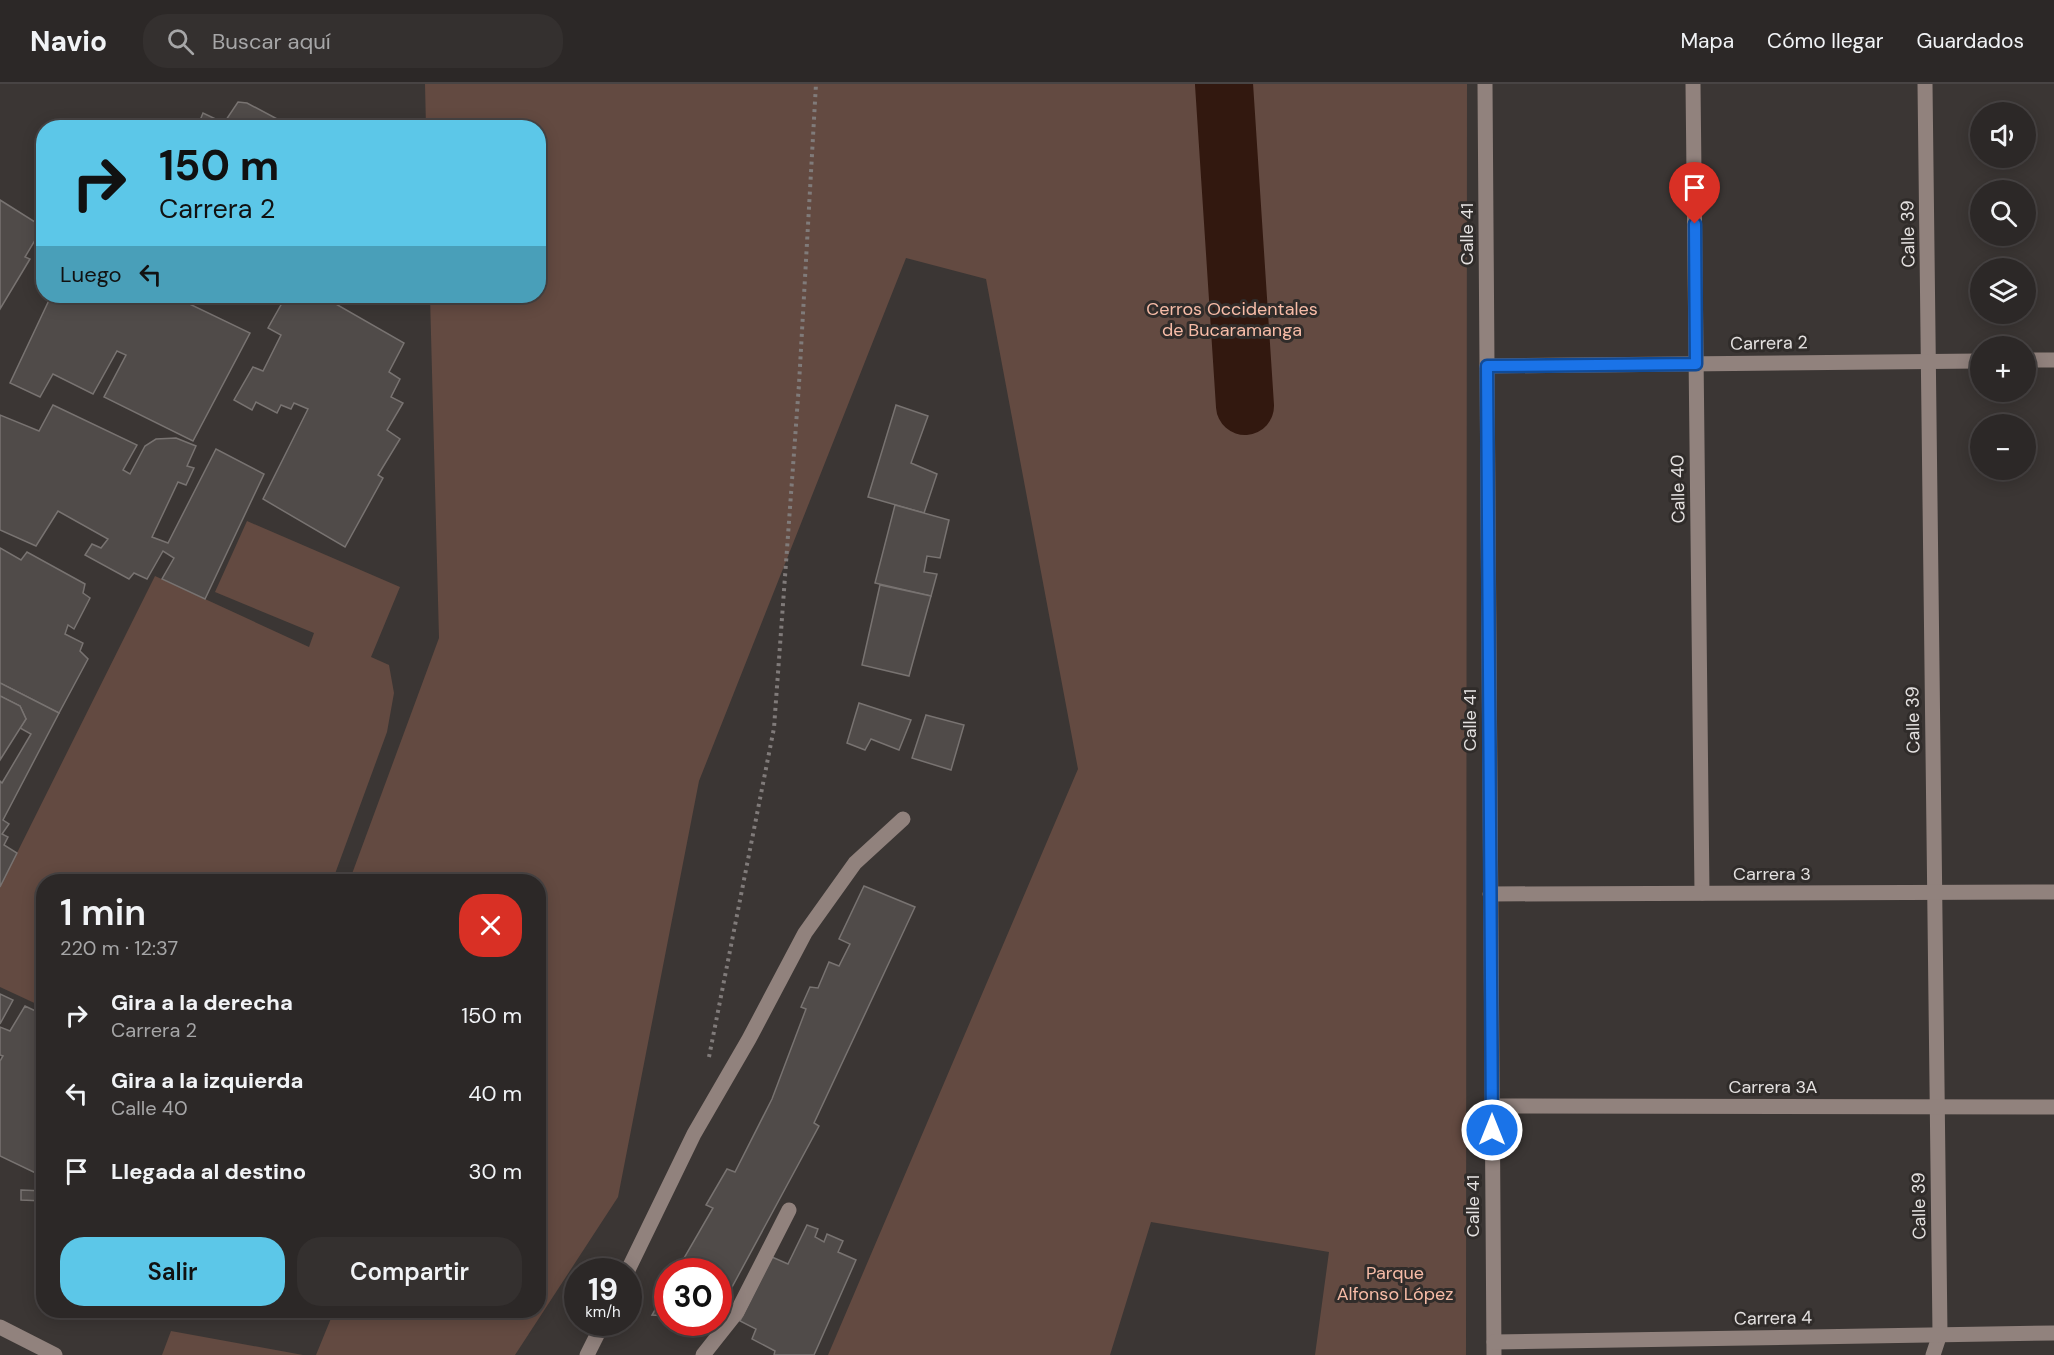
<!DOCTYPE html>
<html lang="es">
<meta charset="utf-8">
<style>
body{margin:0;font-family:"DM Sans",sans-serif;background:#34302f;color:#f1f3f6;height:100vh;display:flex;flex-direction:column;font-size:22px;white-space:nowrap}
*{box-sizing:border-box;margin:0}
p{font-size:20px;color:#a6a6a7}
.icon{flex:none;width:33px;height:33px;fill:none;stroke:currentColor;stroke-width:2;stroke-linecap:round;stroke-linejoin:round}
.map{position:relative;flex:1;overflow:hidden}
.side{position:absolute;left:36px;top:790px;width:510px;height:444px;display:flex;flex-direction:column;background:#2c2827;border-radius:24px;box-shadow:0 3px 15px #0003,0 0 0 2px #484444}
.side>*{flex:none}
.guide{position:absolute;left:36px;top:36px;width:510px;height:183px;border-radius:24px;box-shadow:0 3px 15px #0003,0 0 0 2px #484444;background:#5cc7e8;color:#111;overflow:hidden}
.buttons{position:absolute;left:1970px;top:18px;display:grid;gap:12px}
.buttons a{display:grid;place-items:center;width:66px;height:66px;border-radius:50%;background:#2c2827;box-shadow:0 3px 15px #0003,0 0 0 2px #484444;font-size:30px}
.speed{position:absolute;left:564px;top:1174px;display:flex;gap:12px;font-size:30px;font-weight:700;text-align:center}
.speed>*{display:grid;place-content:center;width:78px;height:78px;border-radius:50%;background:#2c2827;box-shadow:0 3px 15px #0003,0 0 0 2px #484444;line-height:1}
.speed small{font-size:15px;font-weight:400}
.speed .limit{border:9px solid #d22;background:#fff;color:#111}
.pin{position:absolute;display:grid;place-items:center;width:51px;height:51px;color:#fff;margin:-62px -26px;border-radius:50% 50% 50% 0;rotate:-45deg;box-shadow:0 0 6px #0007}
.pin .icon{rotate:45deg}
.me{position:absolute;width:66px;margin:-33px;rotate:0deg;stroke-linejoin:round;filter:drop-shadow(0 0 4px #0008)}
.turn{display:flex;align-items:center;gap:21px;height:126px;padding:0 24px;font-size:27px}
.turn .icon{width:78px;height:78px;stroke-width:2.5}
.turn b{display:block;font-size:42px;line-height:51px}
.then{display:flex;align-items:center;height:57px;padding:0 24px;background:#0003;gap:12px;font-size:22px}
.round{display:grid;place-items:center;flex:none;width:63px;height:63px;border-radius:24px;background:#34302f}
.head{display:flex;align-items:center;justify-content:space-between;height:102px;padding:0 24px}
h1{font-size:36px;font-weight:600;line-height:45px}
.button{display:flex;gap:12px;margin-top:auto;padding:12px 24px}
.button a{flex:1;height:69px;border-radius:24px;background:#5cc7e8;color:#111;font-size:24px;font-weight:600;line-height:69px;text-align:center}
.button a+a{background:#34302f;color:#f1f3f6}
ul{padding:0;list-style:none}
li{display:flex;align-items:center;gap:18px;height:78px;padding:0 24px}
li div{flex:1}
li b{display:block;font-size:22px}
li em{font-style:normal}
header{display:flex;align-items:center;gap:36px;box-sizing:border-box;height:84px;padding:0 30px;background:#2c2827;border-bottom:2px solid #484444}
header strong{font-size:28px}
nav{display:flex;gap:33px;margin-inline-start:auto;font-size:21px}
.search{width:420px;height:54px;background:#34302f;display:flex;align-items:center;gap:15px;box-sizing:border-box;padding:0 21px;border-radius:24px;color:#a6a6a7;font-size:22px}
.map>svg:first-child{display:block}
</style>
<header>
<strong>Navio</strong>
<div class="search"><svg class="icon" aria-label="search" viewBox="0 0 24 24"><circle cx="10" cy="10" r="6"/><path d="M15 15l6 6"/></svg>Buscar aquí</div>
<nav><a>Mapa</a><a>Cómo llegar</a><a>Guardados</a></nav>
</header>
<div class="map">
<svg width="2054" height="1271" viewBox="0 0 2054 1271">
<rect width="100%" height="100%" fill="#3b3634"/>
<g fill="#634a41">
<polygon points="425,0 1467,0 1466,1271 1315,1271 1329,1168 1151,1138 1110,1271 828,1271 1078,685 986,195 906,174 699,697 618,1113 515,1271 316,1271 334,1227 538,1227 538,798 349,798 439,554 430,212 538,212 538,44 426,43"/>
<polygon points="247,437 400,503 371,573 389,581 394,609 387,648 332,798 44,798 43,923 0,903 0,803 155,492 309,563 314,549 215,508"/>
<polygon points="171,1247 303,1271 162,1271"/>
</g>
<g fill="none" stroke-linecap="round" stroke-linejoin="round">
<polyline stroke="#32180f" stroke-width="58" points="1224,0 1245,322"/>
</g>
<g fill="#504b49" stroke="#787371" stroke-width="1.5">
<polygon points="238,18 247,19 294,44 197,44 203,29 224,39"/>
<polygon points="0,116 43,143 25,173 30,175 0,225"/>
<polygon points="51,212 173,212 250,249 193,357 104,313 126,271 117,267 93,310 53,290 40,313 10,299"/>
<polygon points="286,212 295,212 309,219 314,212 322,212 404,259 389,288 400,295 391,313 403,319 387,346 400,355 378,391 383,394 345,463 263,415 308,325 294,319 291,325 281,321 277,329 256,318 252,326 234,316 253,283 263,287 281,251 268,244"/>
<polygon points="53,321 137,361 123,386 130,390 145,362 156,355 176,354 196,362 187,382 194,384 186,401 178,398 152,453 168,459 216,365 264,390 205,515 162,495 174,474 163,467 147,495 134,489 129,495 85,471 92,460 101,464 108,455 58,427 36,462 0,446 0,331 39,347"/>
<polygon points="896,321 928,332 911,379 937,390 924,429 868,413"/>
<polygon points="895,421 949,436 940,474 927,472 924,488 937,490 931,512 875,499"/>
<polygon points="0,464 21,476 27,468 85,500 83,509 90,514 74,545 68,541 65,550 83,559 80,567 88,575 59,629 0,599"/>
<polygon points="880,501 931,512 909,592 862,581"/>
<polygon points="0,599 59,629 3,736 9,740 2,750 8,753 4,761 17,769 0,803 0,697 2,699 31,650 20,644 26,635 20,622 0,612"/>
<polygon points="0,612 20,622 26,635 0,676"/>
<polygon points="859,619 911,636 899,666 871,655 865,666 847,659"/>
<polygon points="926,631 964,641 951,686 912,674"/>
<polygon points="864,802 915,823 814,1039 819,1042 718,1229 718,1188 676,1188 713,1124 706,1121 727,1085 735,1088 772,1015 806,925 801,923 810,903 818,904 829,878 839,882 850,860 839,855"/>
<polygon points="0,910 13,916 0,940"/>
<polygon points="25,922 44,931 44,1093 0,1072 0,977 3,972 0,971 0,943 10,947"/>
<polygon points="21,1106 44,1107 44,1117 21,1116"/>
<polygon points="807,1141 818,1145 815,1153 824,1158 827,1150 843,1157 838,1168 856,1176 814,1271 774,1271 775,1267 752,1255 756,1245 740,1237 772,1173 788,1180"/>
<polygon points="668,1204 668,1232 652,1231"/>
</g>
<g fill="none" stroke-linecap="round" stroke-linejoin="round">
<polyline stroke="#807b7a" stroke-width="4" stroke-dasharray="3 4.5" stroke-linecap="butt" points="709,973 774,644 799,300 816,0"/>
<g stroke="#91827d" stroke-width="15">
<polyline points="1485,0 1494,1271"/>
<polyline points="1693,0 1702,809"/>
<polyline points="1925,0 1940,1250 1933,1271"/>
<polyline points="2025,276 2054,276"/>
<polyline points="1487,282 1980,277"/>
<polyline points="1490,810 2054,808"/>
<polyline points="1492,1022 2054,1023"/>
<polyline points="627,1188 694,1050 749,955 805,849 855,779 903,735"/>
<polyline points="0,1243 55,1271"/>
<polyline points="1494,1258 2054,1249"/>
<polyline points="587,1271 603,1239"/>
<polyline points="703,1271 737,1228 789,1126"/>
</g>
</g>
<g fill="none" stroke-linecap="round" stroke-linejoin="round">
<g stroke="#114b97" stroke-width="15">
<polyline id="route" points="1492,1046 1487,282 1696,280 1695,140"/>
</g>
<use href="#route" stroke="#1a73e8" stroke-width="10"/>
</g>
<g text-anchor="middle" dominant-baseline="central" stroke-width="6" stroke-linejoin="round" paint-order="stroke">
<g font-size="18" fill="#e4e1e0" stroke="#302c2a">
<text transform="translate(1467 150) rotate(-90)">Calle 41</text>
<text transform="translate(1908 150) rotate(-91)">Calle 39</text>
<text transform="translate(1769 259) rotate(-1)">Carrera 2</text>
<text transform="translate(1678 405) rotate(-91)">Calle 40</text>
<text transform="translate(1470 636) rotate(-90)">Calle 41</text>
<text transform="translate(1913 636) rotate(-91)">Calle 39</text>
<text x="1772" y="790">Carrera 3</text>
<text x="1773" y="1003">Carrera 3A</text>
<text transform="translate(1473 1122) rotate(-90)">Calle 41</text>
<text transform="translate(1919 1122) rotate(-91)">Calle 39</text>
<text transform="translate(1773 1234) rotate(-1)">Carrera 4</text>
</g>
<g font-size="18" fill="#f7bca7" stroke="#302c2a">
<text x="1232" y="225">Cerros Occidentales<tspan x="1232" dy="21">de Bucaramanga</tspan></text>
<text x="1395" y="1189">Parque<tspan x="1395" dy="21">Alfonso López</tspan></text>
</g>
</g>
</svg>
<div class="buttons">
<a><svg class="icon" aria-label="sound" viewBox="0 0 24 24"><path d="M4 9h4l5-4v14l-5-4H4zM17 9q2 3 0 6"/></svg></a>
<a><svg class="icon" aria-label="search" viewBox="0 0 24 24"><circle cx="10" cy="10" r="6"/><path d="M15 15l6 6"/></svg></a>
<a><svg class="icon" aria-label="layers" viewBox="0 0 24 24"><path d="M12 4l9 5-9 5-9-5zM3 14l9 5 9-5"/></svg></a>
<a>+</a>
<a>−</a>
</div>
<div class="speed"><div>19<small>km/h</small></div><div class="limit">30</div></div>
<div class="pin" style="left:1695px;top:140px;background:#d93025"><svg class="icon" aria-label="arrive" viewBox="0 0 24 24"><path d="M6 21V4h12l-3 4 3 4H6"/></svg></div>
<svg class="me" style="left:1492px;top:1046px" viewBox="-20 -20 40 40"><circle r="17" fill="#1a73e8" stroke="#fff" stroke-width="3"/><path d="M0-11L8 9 0 5-8 9z" fill="#fff"/></svg>
<div class="guide">
<div class="turn"><svg class="icon" aria-label="right" viewBox="0 0 24 24"><path d="M7 20v-9h11M14 6l5 5-5 5"/></svg><div><b>150 m</b>Carrera 2</div></div>
<div class="then">Luego<svg class="icon" aria-label="left" viewBox="0 0 24 24"><path d="M17 20v-9H6M10 6l-5 5 5 5"/></svg></div>
</div>
<section class="side">
<div class="head"><div><h1>1 min</h1><p>220 m · 12:37</p></div><a class="round" style="background:#d93025;color:#fff"><svg class="icon" aria-label="close" viewBox="0 0 24 24"><path d="M6 6l12 12M18 6L6 18"/></svg></a></div>
<ul>
<li><svg class="icon" aria-label="right" viewBox="0 0 24 24"><path d="M7 20v-9h11M14 6l5 5-5 5"/></svg><div><b>Gira a la derecha</b><p>Carrera 2</p></div><em>150 m</em></li>
<li><svg class="icon" aria-label="left" viewBox="0 0 24 24"><path d="M17 20v-9H6M10 6l-5 5 5 5"/></svg><div><b>Gira a la izquierda</b><p>Calle 40</p></div><em>40 m</em></li>
<li><svg class="icon" aria-label="arrive" viewBox="0 0 24 24"><path d="M6 21V4h12l-3 4 3 4H6"/></svg><div><b>Llegada al destino</b></div><em>30 m</em></li>
</ul>
<div class="button"><a>Salir</a><a>Compartir</a></div>
</section>
</div>
